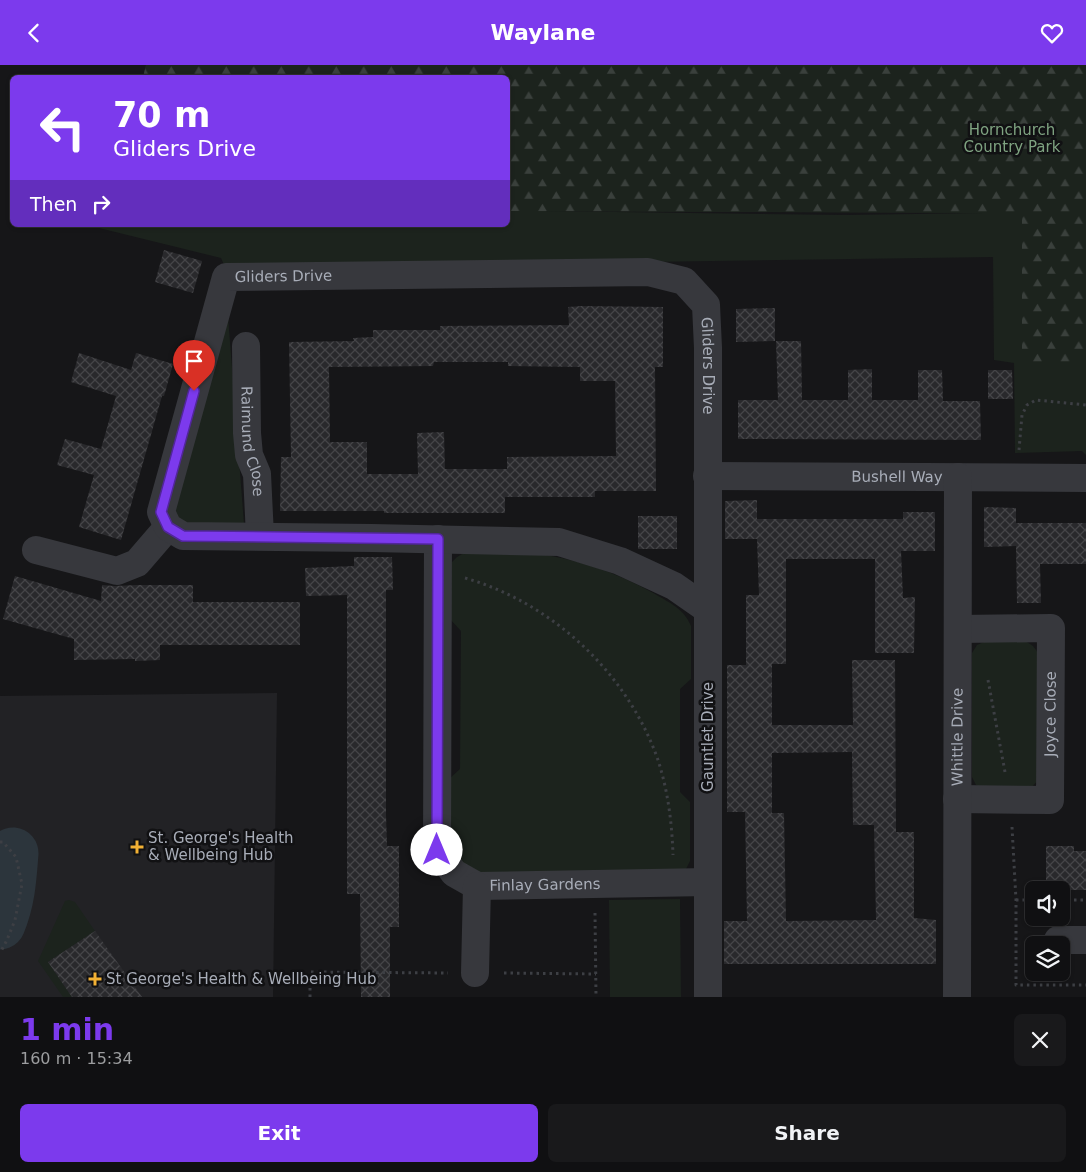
<!DOCTYPE html>
<meta charset="utf-8">
<style>
body{margin:0;font-family:"DejaVu Sans",sans-serif;background:#19191b;color:#f1f3f6;height:100vh;display:flex;flex-direction:column;font-size:19px;white-space:nowrap}
*{box-sizing:border-box;margin:0}
p{font-size:16px;color:#9c9d9f}
.icon{flex:none;width:28px;height:28px;fill:none;stroke:currentColor;stroke-width:2;stroke-linecap:round;stroke-linejoin:round}
.map{position:relative;height:932px;overflow:hidden}
.panel{display:flex;flex-direction:column;background:#101012;flex:1}
.panel>*{flex:none}
.guide{position:absolute;left:10px;top:10px;width:500px;height:152px;border-radius:8px;box-shadow:0 1px 4px #0004,0 0 0 1px #303032;background:#7c3aed;color:#fff;overflow:hidden}
.controls{position:absolute;left:1025px;top:816px;display:grid;gap:10px}
.controls a{display:grid;place-items:center;width:45px;height:45px;border-radius:8px;background:#101012;box-shadow:0 1px 4px #0004,0 0 0 1px #303032;font-size:25px}
.pin{position:absolute;display:grid;place-items:center;width:42px;height:42px;color:#fff;margin:-51px -21px;border-radius:50% 50% 50% 0;rotate:-45deg;box-shadow:0 0 5px #0007}
.pin .icon{rotate:45deg}
.me{position:absolute;width:55px;margin:-28px;rotate:0deg;stroke-linejoin:round;filter:drop-shadow(0 0 4px #0008)}
.turn{display:flex;align-items:center;gap:18px;height:105px;padding:0 20px;font-size:22px}
.turn .icon{width:65px;height:65px;stroke-width:2.5}
.turn b{display:block;font-size:35px;line-height:42px}
.then{display:flex;align-items:center;height:48px;padding:0 20px;background:#0003;gap:10px;font-size:19px}
.round{display:grid;place-items:center;flex:none;width:52px;height:52px;border-radius:8px;background:#19191b}
.summary{display:flex;align-items:center;justify-content:space-between;height:85px;padding:0 20px}
h1{font-size:30px;font-weight:700;line-height:38px;color:#7c3aed}
.cta{display:flex;gap:10px;margin-top:auto;padding:10px 20px}
.cta a{flex:1;height:58px;border-radius:8px;background:#7c3aed;color:#fff;font-size:20px;font-weight:700;line-height:58px;text-align:center}
.cta a+a{background:#19191b;color:#f1f3f6}
header{display:flex;justify-content:space-between;align-items:center;height:65px;padding:0 20px;background:#7c3aed;color:#fff;font-size:22px;font-weight:700}
.map>svg:first-child{display:block}
</style>
<header><svg class="icon" aria-label="back" viewBox="0 0 24 24"><path d="M15 5l-7 7 7 7"/></svg>Waylane<svg class="icon" aria-label="heart" viewBox="0 0 24 24"><path d="M12 20l-8-8c-3-5 5-10 8-4 3-6 11-1 8 4z"/></svg></header>
<div class="map">
<svg width="1086" height="932" viewBox="0 0 1086 932">
<defs>
<pattern id="forest-firs" width="22" height="20" patternUnits="userSpaceOnUse" patternTransform="scale(1.25)"><rect width="22" height="20" fill="#1c231d"/><path d="M5 1l3.5 6h-7zM16 11l3.5 6h-7z" fill="#3a403c"/></pattern>
<pattern id="building-cross-hatch" width="8" height="8" patternUnits="userSpaceOnUse" patternTransform="scale(1.25)"><rect width="8" height="8" fill="#29292c"/><path d="M0 0l8 8M0 8l8-8" fill="none" stroke="#454548"/></pattern>
</defs>
<rect width="100%" height="100%" fill="#161618"/>
<polygon fill="#222225" points="277,628 273,932 0,932 0,631"/>
<g fill="#1c231d" fill-rule="evenodd">
<path d="M146 0H1086V390L1082 386 1015 388 1014 298 994 295 993 192 361 201 225 202 221 193 99 163 100 160H508V12H143ZM543 146 982 148 846 150Z"/>
<polygon points="228,251 244,459 188,461 173,448"/>
<path d="M464 488C480 488 495 488 510 488 518 488 526 487 533 488 576 494 617 507 655 529 670 538 684 544 691 561V614L680 624V727L690 737V796L686 804 480 809 461 799 451 782 449 714 460 704 461 566 450 554 452 497 457 492Z"/>
<polygon points="984,577 1027,577 1033,581 1039,589 1039,714 1032,722 984,724 976,720 972,712 972,588 977,580"/>
<polygon points="680,834 681,932 610,932 609,835"/>
<polygon points="69,835 75,837 95,866 48,897 72,932 63,932 38,896 65,836"/>
</g>
<polygon fill="url(#forest-firs)" points="146,0 1086,0 1086,300 1022,299 1022,148 508,146 508,12 143,12"/>
<g fill="none" stroke-linecap="round" stroke-linejoin="round">
<path stroke="#2c353c" stroke-width="51" d="M0 859C10 835 11 813 13 788"/>
</g>
<g fill="url(#building-cross-hatch)" fill-rule="evenodd">
<polygon points="164,185 202,196 193,228 155,217"/>
<path d="M581 241 663 242V302H655L656 426H595V432H505V448H384V446H280L281 392H291L289 277 354 276 353 273 373 272V265H440V261L569 260 568 242ZM434 297H508V301L580 302V316H615L616 391 507 392V404H445L444 367 417 368 418 409H367V377H330L329 302 433 301Z"/>
<polygon points="775,243 775,276 736,277 736,244"/>
<polygon points="776,276 801,276 802,335 848,335 848,305 872,304 872,335 918,335 918,305 942,305 943,336 980,336 981,375 738,374 738,335 778,335"/>
<polygon points="79,288 131,305 136,288 173,299 164,331 162,331 121,475 79,462 94,410 57,400 65,374 101,384 116,331 71,317"/>
<polygon points="988,305 1012,305 1013,334 988,334"/>
<path d="M757 435V454H903V447H935V486H901L903 533 915 532 914 588H875V494H786V599H772V660H853L852 595H895L896 767H914V853L936 855V899H724V856H747L745 747H727V600H746V530H759L757 474H725V436ZM852 687 853 760H874L876 855 786 856 784 748H772V688Z"/>
<polygon points="984,442 1016,443 1016,458 1086,458 1086,499 1040,499 1041,538 1017,538 1016,481 984,482"/>
<rect x="638" y="451" width="39" height="33"/>
<polygon points="354,492 392,492 393,525 386,525 386,750 387,781 399,781 399,862 390,862 390,932 361,932 360,829 347,829 347,530 306,531 305,503 354,501"/>
<polygon points="15,511 101,536 102,520 114,521 137,520 193,520 193,537 300,537 300,580 160,580 160,595 135,596 135,594 74,595 74,574 3,554"/>
<polygon points="1046,781 1074,781 1074,786 1086,786 1086,825 1046,825"/>
<polygon points="95,866 142,932 72,932 48,897"/>
</g>
<g fill="none" stroke-linecap="round" stroke-linejoin="round">
<g stroke="#3d3f44" stroke-width="3" stroke-dasharray="2.5 4" stroke-linecap="butt">
<polyline points="1019,385 1022,350 1027,340 1036,335 1086,340"/>
<path d="M465 513C553 538 628 609 658 695 668 726 672 758 673 790"/>
<polyline points="988,615 1005,707"/>
<polyline points="1012,762 1016,835 1016,920 1086,920"/>
<polyline points="0,777 3,777 16,792 22,819 15,855 7,875 0,888"/>
<polyline points="1016,835 1034,835"/>
<polyline points="1061,835 1086,835"/>
<polyline points="595,848 596,932"/>
<polyline points="504,908 596,909"/>
<polyline points="310,932 310,907 448,908"/>
</g>
<g stroke="#37383d" stroke-width="28">
<path id="s1" d="M246 281 247 368 249 390 257 409 260 471"/>
<path id="s2" d="M707 411 924 412 1086 413"/>
<path id="s3" d="M438 474 437 785 454 808 477 821 708 817"/>
<polyline points="36,485 117,506 137,498 168,462"/>
<path id="s4" d="M707 544 674 521 620 496 559 477 372 473 183 471 168 462 161 447 226 212 648 207 684 216 706 240 708 283V932"/>
<path id="s5" d="M957 734 1050 735 1051 563 958 564"/>
<polyline points="1058,875 1086,875"/>
<polyline points="475,908 477,821"/>
<path id="s6" d="M957 932 958 412"/>
</g>
</g>
<g fill="none" stroke-linecap="round" stroke-linejoin="round">
<g stroke="#51269a" stroke-width="12">
<polyline id="route" points="194,326 161,447 168,462 183,471 438,474 437,785"/>
</g>
<use href="#route" stroke="#7c3aed" stroke-width="9"/>
</g>
<g fill="#f2b134" stroke="#111113" stroke-width="2">
<path d="M134.5 774.5h5v5h5v5h-5v5h-5v-5h-5v-5h5z"/>
<path d="M92.5 906.5h5v5h5v5h-5v5h-5v-5h-5v-5h5z"/>
</g>
<g text-anchor="middle" dominant-baseline="central" stroke-width="5" stroke-linejoin="round" paint-order="stroke">
<g font-size="15" fill="#7fa381" stroke="#111113">
<text x="1012" y="65">Hornchurch<tspan x="1012" dy="17">Country Park</tspan></text>
</g>
<g font-size="15" fill="#a8adb8" stroke="#111113">
<text stroke="none"><textPath href="#s4" startOffset="875">Gliders Drive</textPath></text>
<text stroke="none"><textPath href="#s4" startOffset="1370">Gliders Drive</textPath></text>
<text stroke="none"><textPath href="#s1" startOffset="96">Raimund Close</textPath></text>
<text stroke="none"><textPath href="#s2" startOffset="190">Bushell Way</textPath></text>
<text stroke="none"><textPath href="#s5" startOffset="179">Joyce Close</textPath></text>
<text transform="translate(708 672) rotate(-90)">Gauntlet Drive</text>
<text stroke="none"><textPath href="#s6" startOffset="260">Whittle Drive</textPath></text>
<text stroke="none"><textPath href="#s3" startOffset="434">Finlay Gardens</textPath></text>
</g>
<g font-size="15" fill="#a8adb8" stroke="#111113" text-anchor="start">
<text x="148" y="773">St. George's Health<tspan x="148" dy="17">&amp; Wellbeing Hub</tspan></text>
<text x="106" y="914">St George's Health &amp; Wellbeing Hub</text>
</g>
</g>
</svg>
<div class="controls">
<a><svg class="icon" aria-label="sound" viewBox="0 0 24 24"><path d="M4 9h4l5-4v14l-5-4H4zM17 9q2 3 0 6"/></svg></a>
<a><svg class="icon" aria-label="layers" viewBox="0 0 24 24"><path d="M12 4l9 5-9 5-9-5zM3 14l9 5 9-5"/></svg></a>
</div>
<div class="pin" style="left:194px;top:326px;background:#d93025"><svg class="icon" aria-label="arrive" viewBox="0 0 24 24"><path d="M6 21V4h12l-3 4 3 4H6"/></svg></div>
<svg class="me" style="left:437px;top:785px" viewBox="-20 -20 40 40"><circle r="19" fill="#fff"/><path d="M0-13L10 11 0 6-10 11z" fill="#7c3aed"/></svg>
<div class="guide">
<div class="turn"><svg class="icon" aria-label="left" viewBox="0 0 24 24"><path d="M17 20v-9H6M10 6l-5 5 5 5"/></svg><div><b>70 m</b>Gliders Drive</div></div>
<div class="then">Then<svg class="icon" aria-label="right" viewBox="0 0 24 24"><path d="M7 20v-9h11M14 6l5 5-5 5"/></svg></div>
</div>
</div>
<section class="panel">
<div class="summary"><div><h1>1 min</h1><p>160 m · 15:34</p></div><a class="round"><svg class="icon" aria-label="close" viewBox="0 0 24 24"><path d="M6 6l12 12M18 6L6 18"/></svg></a></div>
<div class="cta"><a>Exit</a><a>Share</a></div>
</section>
